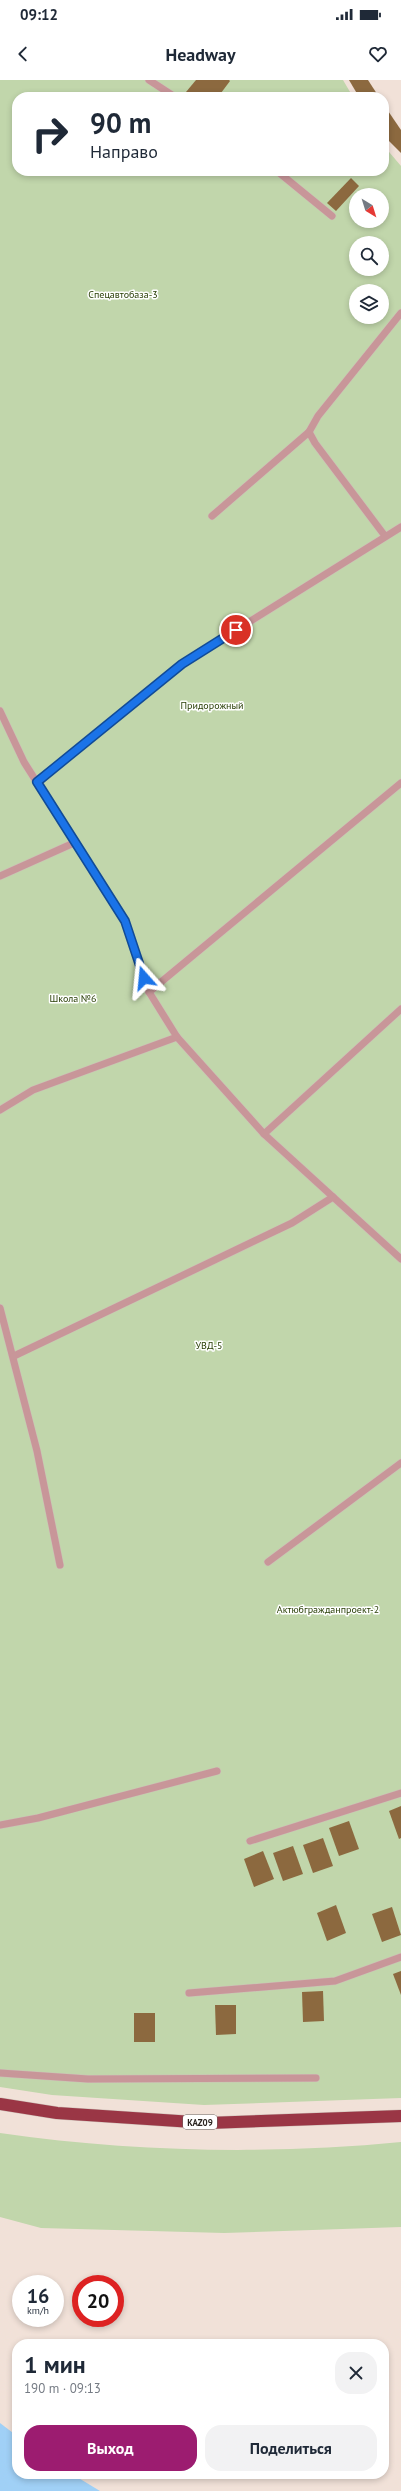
<!DOCTYPE html>
<html lang="ru">
<meta charset="utf-8">
<style>
body{margin:0;font-family:"PT Sans",sans-serif;background:#f2f2f3;color:#1f2937;height:100vh;display:flex;flex-direction:column;font-size:15px;white-space:nowrap}
*{box-sizing:border-box;margin:0}
p{font-size:13px;color:#747a83}
.icon{flex:none;width:22px;height:22px;fill:none;stroke:currentColor;stroke-width:2;stroke-linecap:round;stroke-linejoin:round}
.map{position:relative;flex:1;overflow:hidden}
.side{position:absolute;left:12px;top:2259px;width:377px;height:140px;display:flex;flex-direction:column;background:#fff;border-radius:16px;box-shadow:0 2px 6px #0003}
.side>*{flex:none}
.banner{position:absolute;left:12px;top:12px;width:377px;height:84px;border-radius:16px;box-shadow:0 2px 6px #0003;background:#fff;color:#1f2937;overflow:hidden}
.needle{width:26px;rotate:142deg}
.controls{position:absolute;left:349px;top:108px;display:grid;gap:8px}
.controls a{display:grid;place-items:center;width:40px;height:40px;border-radius:50%;background:#fff;box-shadow:0 2px 6px #0003;font-size:20px}
.speed{position:absolute;left:12px;top:2195px;display:flex;gap:8px;font-size:20px;font-weight:700;text-align:center}
.speed>*{display:grid;place-content:center;width:52px;height:52px;border-radius:50%;background:#fff;box-shadow:0 2px 6px #0003;line-height:1}
.speed small{font-size:10px;font-weight:400}
.speed .limit{border:6px solid #d22;background:#fff;color:#111}
.pin{position:absolute;display:grid;place-items:center;width:34px;height:34px;color:#fff;margin:-17px;border:2px solid #fff;border-radius:50%;box-shadow:0 1px 4px #0007}
.me{position:absolute;width:44px;margin:-22px;rotate:342deg;stroke-linejoin:round;filter:drop-shadow(0 0 3px #0008)}
.turn{display:flex;align-items:center;gap:14px;height:84px;padding:0 12px;font-size:18px}
.turn .icon{width:52px;height:52px;stroke-width:2.5}
.turn b{display:block;font-size:28px;line-height:34px}
.round{display:grid;place-items:center;flex:none;width:42px;height:42px;border-radius:16px;background:#f2f2f3}
.head{display:flex;align-items:center;justify-content:space-between;height:68px;padding:0 12px}
h1{font-size:24px;font-weight:600;line-height:30px}
.button{display:flex;gap:8px;margin-top:auto;padding:8px 12px}
.button a{flex:1;height:46px;border-radius:16px;background:#9c1c70;color:#fff;font-size:16px;font-weight:600;line-height:46px;text-align:center}
.button a+a{background:#f2f2f3;color:#1f2937}
.status{display:flex;justify-content:space-between;align-items:center;height:28px;padding:0 20px;background:#fff;direction:ltr}
.status svg{height:11px;fill:currentColor}
header{display:flex;justify-content:space-between;align-items:center;height:52px;padding:0 12px;background:#fff;font-size:18px;font-weight:600}
.map>svg:first-child{display:block}
</style>
<div class="status"><b>09:12</b><svg viewBox="0 0 49 12"><path d="M0 12V9h3v3zM5 12V6h3v6zM10 12V3h3v9zM15 12V0h3v12zM26 1h20v11H26zM47 4h2v5h-2z"/></svg></div>
<header><svg class="icon" aria-label="back" viewBox="0 0 24 24"><path d="M15 5l-7 7 7 7"/></svg>Headway<svg class="icon" aria-label="heart" viewBox="0 0 24 24"><path d="M12 20l-8-8c-3-5 5-10 8-4 3-6 11-1 8 4z"/></svg></header>
<div class="map">
<svg width="401" height="2411" viewBox="0 0 401 2411">
<rect width="100%" height="100%" fill="#f1e1d8"/>
<g fill="#c1d6ab" fill-rule="evenodd">
<path d="M0 0H343L353 17H17V91H384V66L401 86V2018L204 2025 52 2015 0 2007ZM356 115H382V141H356ZM356 163H382V189H356ZM356 211H382V237H356Z"/>
<path d="M0 2053C132 2072 268 2075 401 2062V2147L224 2153 41 2148 0 2137Z"/>
</g>
<polygon fill="#a0d0f6" points="0,2343 17,2356 17,2394 72,2394 100,2411 0,2411"/>
<g fill="#8c693f">
<polygon points="196,0 229,0 230,1 218,17 192,17 186,12"/>
<polygon points="349,0 368,0 379,17 359,17"/>
<polygon points="384,25 401,50 401,73 384,56"/>
<polygon points="351,98 359,106 336,131 327,123"/>
<polygon points="401,1726 401,1758 399,1759 389,1731"/>
<polygon points="349,1741 359,1769 339,1776 329,1748"/>
<polygon points="323,1758 333,1786 313,1793 303,1765"/>
<polygon points="293,1766 303,1794 283,1801 273,1773"/>
<polygon points="263,1771 274,1799 254,1807 244,1779"/>
<polygon points="336,1825 346,1853 327,1861 317,1833"/>
<polygon points="392,1827 401,1855 382,1862 372,1834"/>
<polygon points="401,1891 401,1915 393,1894"/>
<polygon points="323,1911 324,1941 303,1942 302,1912"/>
<polygon points="215,1925 236,1925 236,1954 216,1955"/>
<rect x="134" y="1933" width="21" height="29"/>
</g>
<g fill="none" stroke-linecap="round" stroke-linejoin="round">
<g stroke="#cdbfb7" stroke-width="8">
<g id="lane">
<polyline points="149,0 175,17"/>
<polyline points="277,91 332,136"/>
<polyline points="212,436 309,352"/>
<polyline points="385,456 315,363 309,352 318,336 401,233"/>
<polyline points="0,631 24,682 125,841 149,912 177,957 264,1054 401,1179"/>
<polyline points="37,702 182,584 401,447"/>
<polyline points="0,796 76,762"/>
<polyline points="149,912 401,703"/>
<polyline points="0,1030 33,1010 177,957"/>
<polyline points="264,1054 401,929"/>
<polyline points="0,1228 37,1371 60,1485"/>
<polyline points="14,1276 292,1143 333,1117"/>
<polyline points="268,1482 401,1383"/>
<polyline points="0,1745 38,1738 217,1691"/>
<polyline points="250,1761 401,1713"/>
<polyline points="189,1913 335,1901 401,1877"/>
<polyline points="0,1993 88,1999 316,1998"/>
</g>
</g>
<g stroke="#cdbfb7" stroke-width="13">
<polyline id="highway" points="0,2024 57,2033 208,2043 401,2036"/>
</g>
<use href="#lane" stroke="#c89699" stroke-width="7"/>
<use href="#highway" stroke="#9a3645" stroke-width="12"/>
</g>
<g fill="none" stroke-linecap="round" stroke-linejoin="round">
<g stroke="#114b97" stroke-width="10">
<polyline id="route" points="144,898 125,841 37,702 182,584 236,550"/>
</g>
<use href="#route" stroke="#1a73e8" stroke-width="7"/>
</g>
<g text-anchor="middle" dominant-baseline="central" stroke-width="3" stroke-linejoin="round" paint-order="stroke">
<rect fill="#fff" stroke="#696562" stroke-width="1" x="183" y="2035" width="34" height="14" rx="3"/>
<g font-size="9" font-weight="bold" fill="#29231f">
<text x="200" y="2042">KAZ09</text>
</g>
<g font-size="10" fill="#283e05" stroke="#fff">
<text x="123" y="214">Спецавтобаза-3</text>
<text x="212" y="625">Придорожный</text>
<text x="73" y="918">Школа №6</text>
<text x="209" y="1265">УВД-5</text>
<text x="328" y="1529">Актюбгражданпроект-2</text>
</g>
</g>
</svg>
<div class="controls">
<a><svg class="needle" viewBox="-14 -14 28 28"><path d="M0-13l5 13h-10z" fill="#e53935"/><path d="M0 13l5-13h-10z" fill="#747a83"/></svg></a>
<a><svg class="icon" aria-label="search" viewBox="0 0 24 24"><circle cx="10" cy="10" r="6"/><path d="M15 15l6 6"/></svg></a>
<a><svg class="icon" aria-label="layers" viewBox="0 0 24 24"><path d="M12 4l9 5-9 5-9-5zM3 14l9 5 9-5"/></svg></a>
</div>
<div class="speed"><div>16<small>km/h</small></div><div class="limit">20</div></div>
<div class="pin" style="left:236px;top:550px;background:#d93025"><svg class="icon" aria-label="arrive" viewBox="0 0 24 24"><path d="M6 21V4h12l-3 4 3 4H6"/></svg></div>
<svg class="me" style="left:144px;top:898px" viewBox="-20 -20 40 40"><path d="M0-17L14 15 0 8-14 15z" fill="#1a73e8" stroke="#fff" stroke-width="4"/></svg>
<div class="banner">
<div class="turn"><svg class="icon" aria-label="right" viewBox="0 0 24 24"><path d="M7 20v-9h11M14 6l5 5-5 5"/></svg><div><b>90 m</b>Направо</div></div>
</div>
<section class="side">
<div class="head"><div><h1>1 мин</h1><p>190 m · 09:13</p></div><a class="round"><svg class="icon" aria-label="close" viewBox="0 0 24 24"><path d="M6 6l12 12M18 6L6 18"/></svg></a></div>
<div class="button"><a>Выход</a><a>Поделиться</a></div>
</section>
</div>
